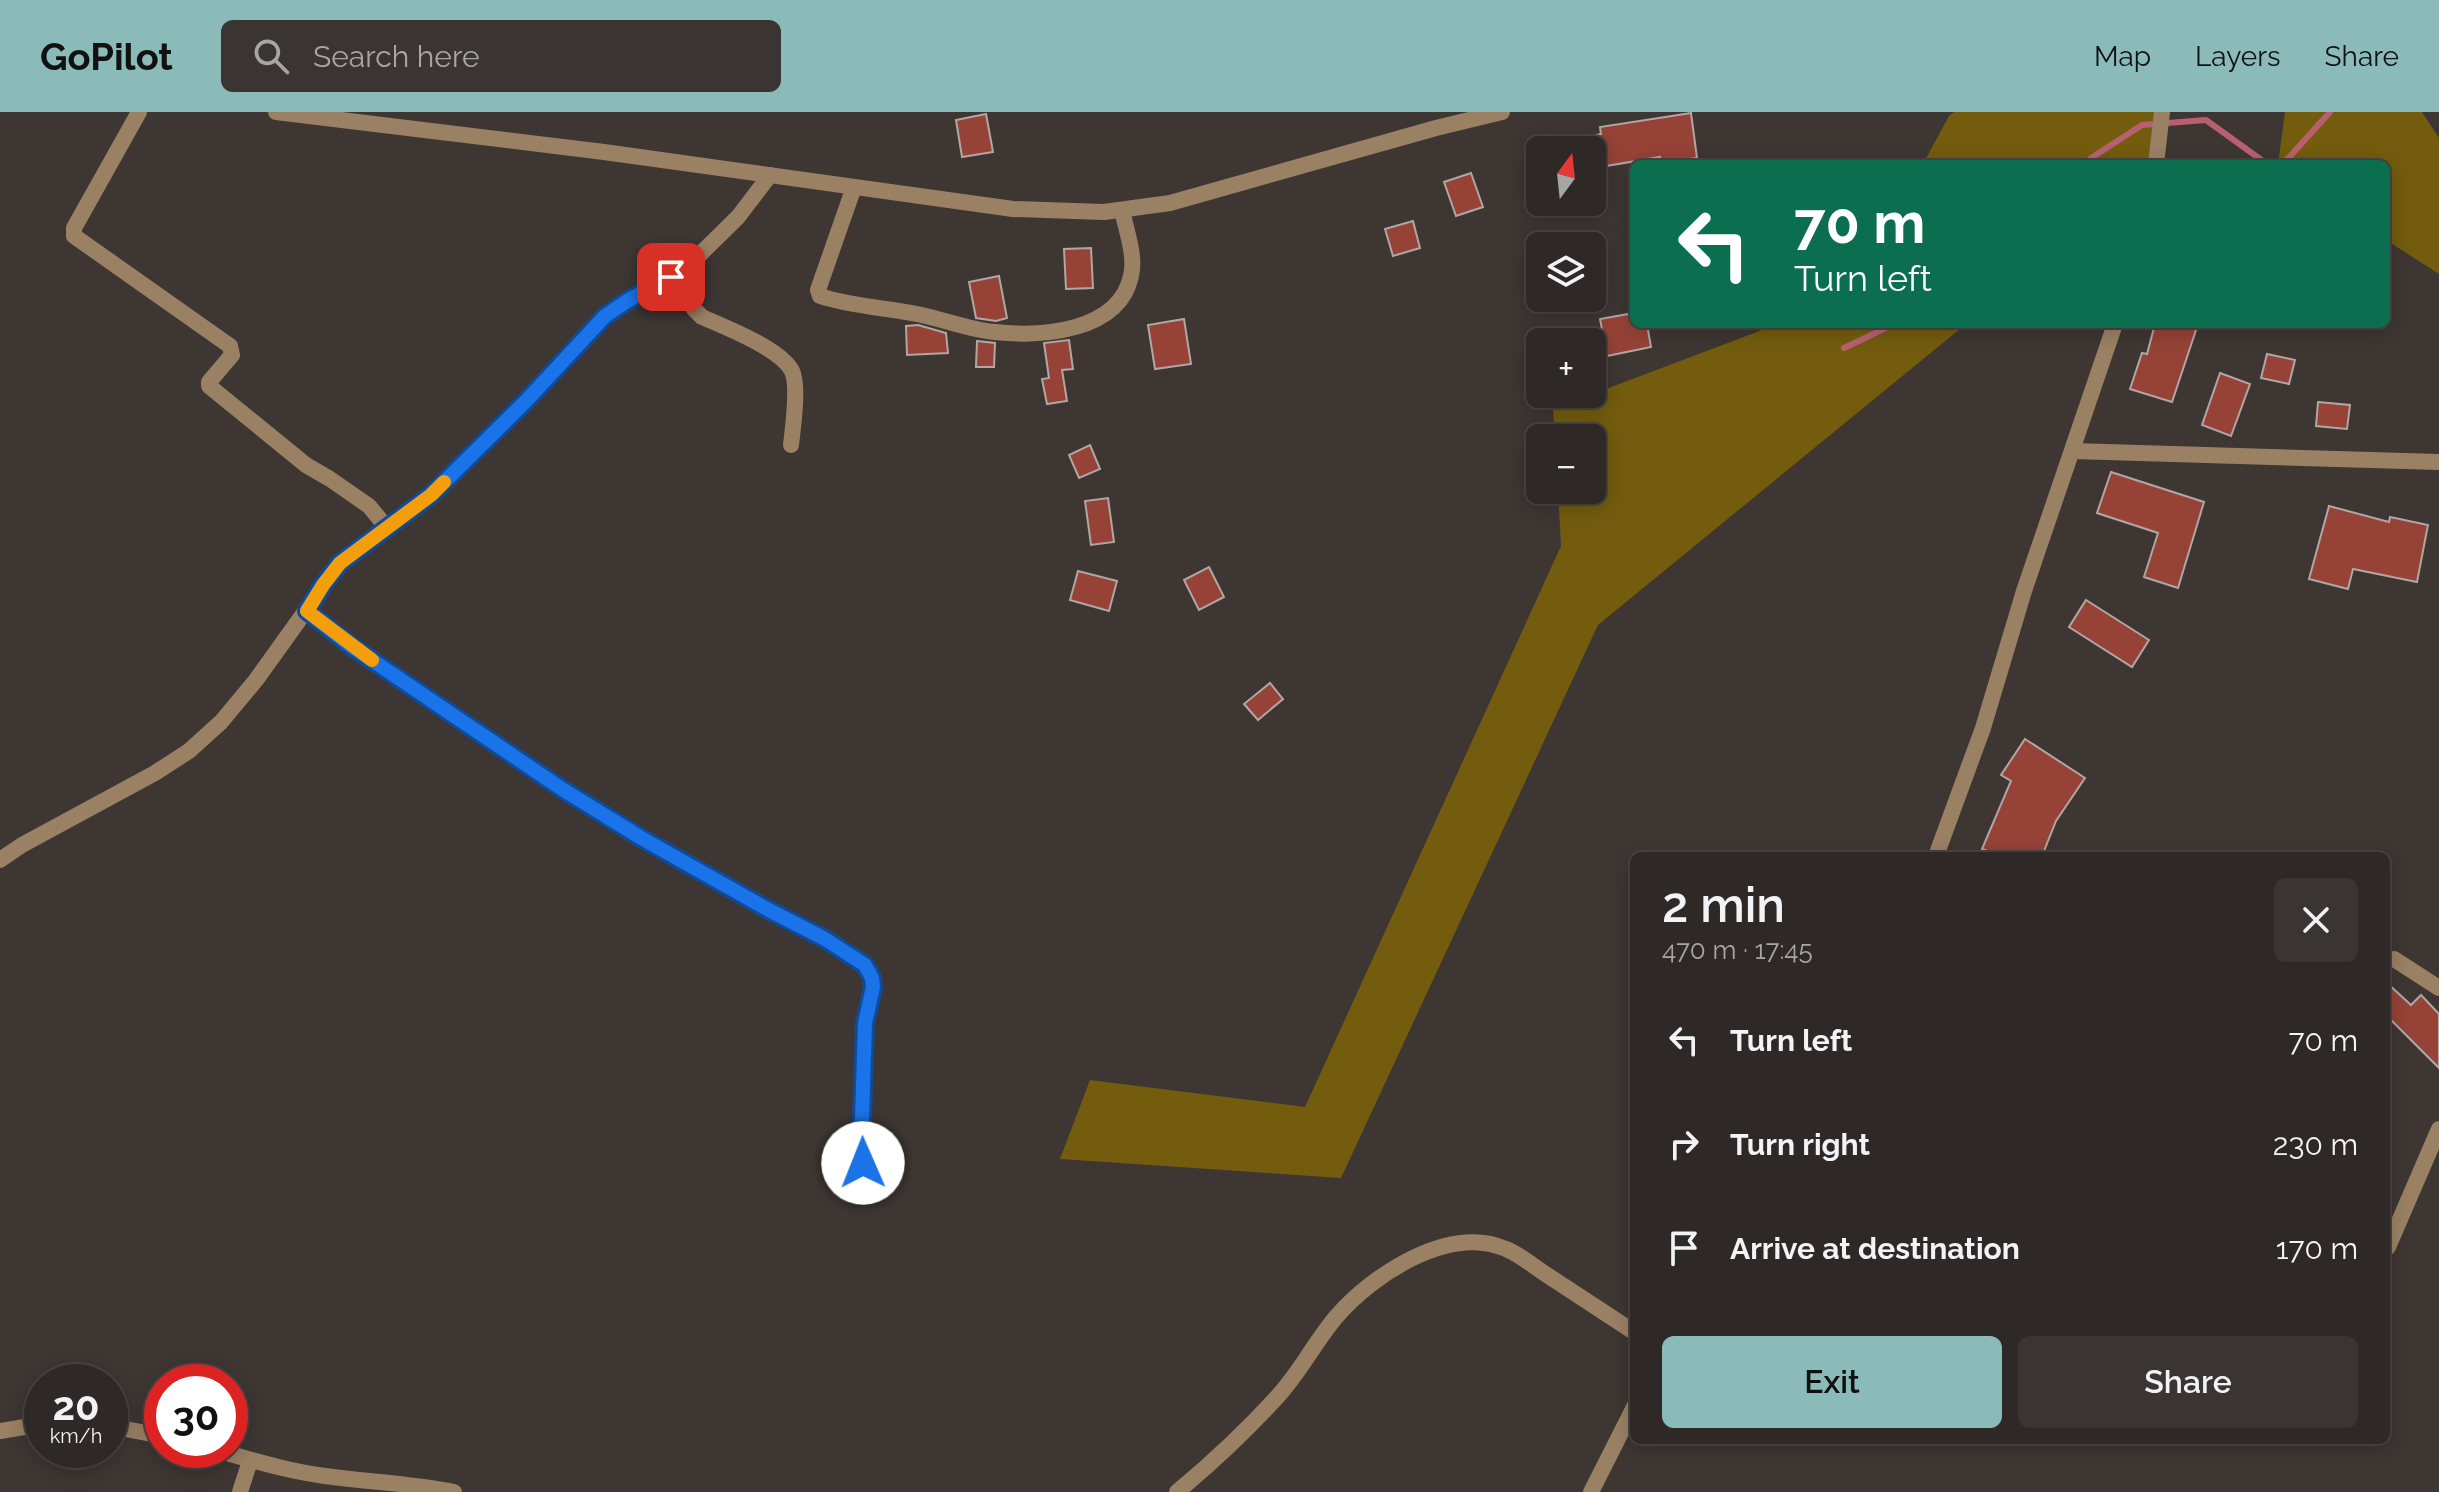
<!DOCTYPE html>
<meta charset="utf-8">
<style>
body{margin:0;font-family:Raleway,sans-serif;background:#3a3432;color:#f1f3f6;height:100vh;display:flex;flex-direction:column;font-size:30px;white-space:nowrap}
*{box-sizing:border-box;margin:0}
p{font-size:26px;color:#a7a6a7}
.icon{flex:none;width:44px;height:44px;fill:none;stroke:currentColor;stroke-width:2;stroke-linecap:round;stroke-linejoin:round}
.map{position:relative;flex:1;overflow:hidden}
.details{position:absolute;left:1630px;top:740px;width:760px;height:592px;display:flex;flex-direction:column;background:#2e2826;border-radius:12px;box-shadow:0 4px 20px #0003,0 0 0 2px #494443}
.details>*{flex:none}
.guide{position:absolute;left:1630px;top:48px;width:760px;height:168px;border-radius:12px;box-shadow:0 4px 20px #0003,0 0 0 2px #494443;background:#0b6e4f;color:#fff;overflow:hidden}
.needle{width:52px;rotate:15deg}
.tools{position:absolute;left:1526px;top:24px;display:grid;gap:16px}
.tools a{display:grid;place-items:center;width:80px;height:80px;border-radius:12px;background:#2e2826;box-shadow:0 4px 20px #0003,0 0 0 2px #494443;font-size:40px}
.speed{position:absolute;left:24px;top:1252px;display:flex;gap:16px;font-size:40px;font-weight:700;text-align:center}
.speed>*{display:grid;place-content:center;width:104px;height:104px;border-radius:50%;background:#2e2826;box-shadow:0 4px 20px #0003,0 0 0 2px #494443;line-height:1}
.speed small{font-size:20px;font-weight:400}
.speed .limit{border:12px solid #d22;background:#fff;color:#111}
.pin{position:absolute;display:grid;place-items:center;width:68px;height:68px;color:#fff;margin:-34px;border-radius:16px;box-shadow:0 4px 12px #0006}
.me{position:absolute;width:88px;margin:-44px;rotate:359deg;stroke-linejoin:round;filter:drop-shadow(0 0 6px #0008)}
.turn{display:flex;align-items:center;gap:28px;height:168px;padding:0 32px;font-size:36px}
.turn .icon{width:104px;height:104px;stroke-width:2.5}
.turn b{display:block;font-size:56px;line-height:68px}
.round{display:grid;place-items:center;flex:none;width:84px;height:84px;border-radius:12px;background:#3a3432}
.headline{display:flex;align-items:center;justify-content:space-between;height:136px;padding:0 32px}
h1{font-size:48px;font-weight:600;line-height:60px}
.cta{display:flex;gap:16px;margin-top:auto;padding:16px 32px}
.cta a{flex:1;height:92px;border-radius:12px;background:#8bbbb9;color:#111;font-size:32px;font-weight:600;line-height:92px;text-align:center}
.cta a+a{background:#3a3432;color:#f1f3f6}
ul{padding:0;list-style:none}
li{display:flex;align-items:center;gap:24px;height:104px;padding:0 32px}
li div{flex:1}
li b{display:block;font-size:30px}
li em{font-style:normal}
header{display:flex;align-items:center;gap:48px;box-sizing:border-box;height:112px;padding:0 40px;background:#8bbbb9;color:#111}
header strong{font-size:38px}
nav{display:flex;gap:44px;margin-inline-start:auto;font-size:28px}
.search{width:560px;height:72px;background:#3a3432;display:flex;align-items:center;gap:20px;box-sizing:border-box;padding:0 28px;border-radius:12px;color:#a7a6a7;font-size:30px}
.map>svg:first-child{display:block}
</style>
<header>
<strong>GoPilot</strong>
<div class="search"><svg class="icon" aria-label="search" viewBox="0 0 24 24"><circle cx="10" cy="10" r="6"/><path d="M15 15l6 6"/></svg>Search here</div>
<nav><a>Map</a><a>Layers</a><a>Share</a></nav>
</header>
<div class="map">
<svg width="2439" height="1380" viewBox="0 0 2439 1380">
<rect width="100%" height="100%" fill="#3d3633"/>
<g fill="#735c0e">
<polygon points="1954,0 2166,0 2162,52 1923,52 1949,4"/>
<polygon points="2285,0 2422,0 2439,26 2439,162 2386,128 2386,52 2278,52"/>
<polygon points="1778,212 1966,212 1598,513 1341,1066 1060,1047 1090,968 1305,995 1561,434 1558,378 1592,378 1592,326 1555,326 1553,297"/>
</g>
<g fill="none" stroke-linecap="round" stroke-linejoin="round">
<g stroke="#b96070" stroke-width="6">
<polyline points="2087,52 2091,46 2142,13 2206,8 2267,52"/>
<polyline points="2283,52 2330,0"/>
<polyline points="1844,236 1894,212"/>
</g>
</g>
<g fill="#964237" stroke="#b0a7a5" stroke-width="2">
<polygon points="1691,1 1697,46 1661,51 1660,45 1606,54 1604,38 1559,38 1558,30 1601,22 1600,15"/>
<polygon points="986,2 993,40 962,45 956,8"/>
<polygon points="1471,61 1483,95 1456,104 1444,70"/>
<polygon points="1413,109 1420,136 1393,144 1385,117"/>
<polygon points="1091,136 1093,176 1066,177 1064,137"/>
<polygon points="999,164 1007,206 996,209 976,206 969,170"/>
<polygon points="1634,201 1634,212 1647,212 1651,235 1607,244 1600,207"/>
<polygon points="1184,207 1191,252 1155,257 1148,213"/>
<polygon points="2155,212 2198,212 2172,290 2130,277 2142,241 2147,242"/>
<polygon points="918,213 946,221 948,241 907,243 906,214"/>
<polygon points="1069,228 1073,257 1062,258 1067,289 1047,292 1042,267 1049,266 1044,231"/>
<polygon points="977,229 995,231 994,255 976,255"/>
<polygon points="2267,242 2295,248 2289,272 2261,266"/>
<polygon points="2220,261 2250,272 2231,324 2202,313"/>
<polygon points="2318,290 2350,293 2347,317 2316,314"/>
<polygon points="1090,333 1100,357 1079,366 1069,343"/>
<polygon points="2111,360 2204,390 2178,476 2144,465 2158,421 2097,401"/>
<polygon points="1108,386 1114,430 1091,433 1085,389"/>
<polygon points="2329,394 2389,410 2390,405 2428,413 2417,470 2353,457 2348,477 2309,467"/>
<polygon points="1209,455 1224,485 1199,498 1184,468"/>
<polygon points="1078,459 1117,469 1109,499 1070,488"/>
<polygon points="2086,488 2149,528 2132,555 2069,515"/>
<polygon points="1270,571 1283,587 1258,608 1244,592"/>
<polygon points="2025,627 2085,666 2056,709 2042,744 2000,744 1982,737 2011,669 2001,663"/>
<polygon points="2386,870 2411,893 2421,883 2439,902 2439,956 2386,903"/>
</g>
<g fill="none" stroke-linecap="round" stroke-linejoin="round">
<g stroke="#9a8164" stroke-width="16">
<polyline points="139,0 74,116 74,124 230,234 232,243 209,270 209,274 306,353 330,367 369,394 387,416"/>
<polyline points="276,0 604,40 1013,97 1104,100 1170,91 1436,16 1502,0"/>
<path d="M854 75 818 178 820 184C850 194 886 196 917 202 943 207 969 218 995 220 1041 225 1119 220 1131 164 1136 144 1126 118 1122 98"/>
<path d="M682 160 694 197 702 205C725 215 781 237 792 259 799 274 793 315 791 333"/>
<polyline points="2073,339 2439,350"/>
<path d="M307 499 351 534 562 677 643 727 767 797 825 827 865 853 872 866 873 875 865 911 861 1038C864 1061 870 1064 892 1067"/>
<polyline points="0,748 22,733 155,661 189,639 221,610 256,568 340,451 431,383 526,289 605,204 653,174 682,160 738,105 770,63"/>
<polyline points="2394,847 2439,876"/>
<polyline points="2388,1135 2439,1017"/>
<polyline points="110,1314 162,1324"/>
<polyline points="0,1319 42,1312"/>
<path d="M216 1338C252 1348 287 1359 325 1364 368 1370 411 1371 454 1380"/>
<polyline points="240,1380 250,1349"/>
<path d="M1177 1380C1213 1350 1247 1318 1278 1284 1300 1260 1315 1230 1336 1205 1372 1163 1449 1112 1506 1137 1521 1143 1534 1155 1547 1163 1576 1182 1605 1201 1634 1220"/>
</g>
<g stroke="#9a8164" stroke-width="16">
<polyline points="2156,52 2162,0"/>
<polyline points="1936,744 1983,616 2024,479 2115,212"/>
<polyline points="1591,1380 1634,1295"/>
</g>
</g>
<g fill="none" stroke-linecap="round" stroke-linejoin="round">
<g stroke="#114b97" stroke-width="20">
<polyline id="route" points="671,165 627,189 605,204 526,289 431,383 340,451 323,473 307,499 351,534 562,677 643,727 767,797 825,827 865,853 872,866 873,875 865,911 861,1038 863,1051"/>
</g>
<use href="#route" stroke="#1a73e8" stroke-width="14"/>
<polyline stroke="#f59e0b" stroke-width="14" points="372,548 307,499 323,473 340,451 431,383 444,370"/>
</g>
</svg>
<div class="tools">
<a><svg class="needle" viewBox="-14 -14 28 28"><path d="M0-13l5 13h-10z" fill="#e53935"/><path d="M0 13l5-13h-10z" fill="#a7a6a7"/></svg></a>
<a><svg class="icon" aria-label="layers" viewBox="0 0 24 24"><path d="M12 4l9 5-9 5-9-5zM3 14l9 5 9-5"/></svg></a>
<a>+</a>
<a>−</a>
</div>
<div class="speed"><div>20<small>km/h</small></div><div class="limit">30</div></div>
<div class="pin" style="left:671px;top:165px;background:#d93025"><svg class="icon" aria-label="arrive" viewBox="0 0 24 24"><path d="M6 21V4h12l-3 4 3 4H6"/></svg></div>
<svg class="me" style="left:863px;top:1051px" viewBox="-20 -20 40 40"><circle r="19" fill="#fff"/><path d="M0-13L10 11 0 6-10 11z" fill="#1a73e8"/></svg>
<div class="guide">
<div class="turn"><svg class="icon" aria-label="left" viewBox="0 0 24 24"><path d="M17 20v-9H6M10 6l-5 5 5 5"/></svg><div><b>70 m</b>Turn left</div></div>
</div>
<section class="details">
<div class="headline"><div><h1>2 min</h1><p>470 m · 17:45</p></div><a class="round"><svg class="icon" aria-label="close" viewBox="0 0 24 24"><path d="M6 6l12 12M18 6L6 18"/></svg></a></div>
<ul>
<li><svg class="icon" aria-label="left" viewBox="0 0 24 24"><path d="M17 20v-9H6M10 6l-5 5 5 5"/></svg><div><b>Turn left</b></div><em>70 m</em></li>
<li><svg class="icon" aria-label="right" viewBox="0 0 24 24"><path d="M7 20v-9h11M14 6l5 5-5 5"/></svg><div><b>Turn right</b></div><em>230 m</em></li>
<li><svg class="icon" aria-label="arrive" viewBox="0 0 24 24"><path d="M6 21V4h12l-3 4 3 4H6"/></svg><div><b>Arrive at destination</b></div><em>170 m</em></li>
</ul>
<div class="cta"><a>Exit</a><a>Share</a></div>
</section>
</div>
